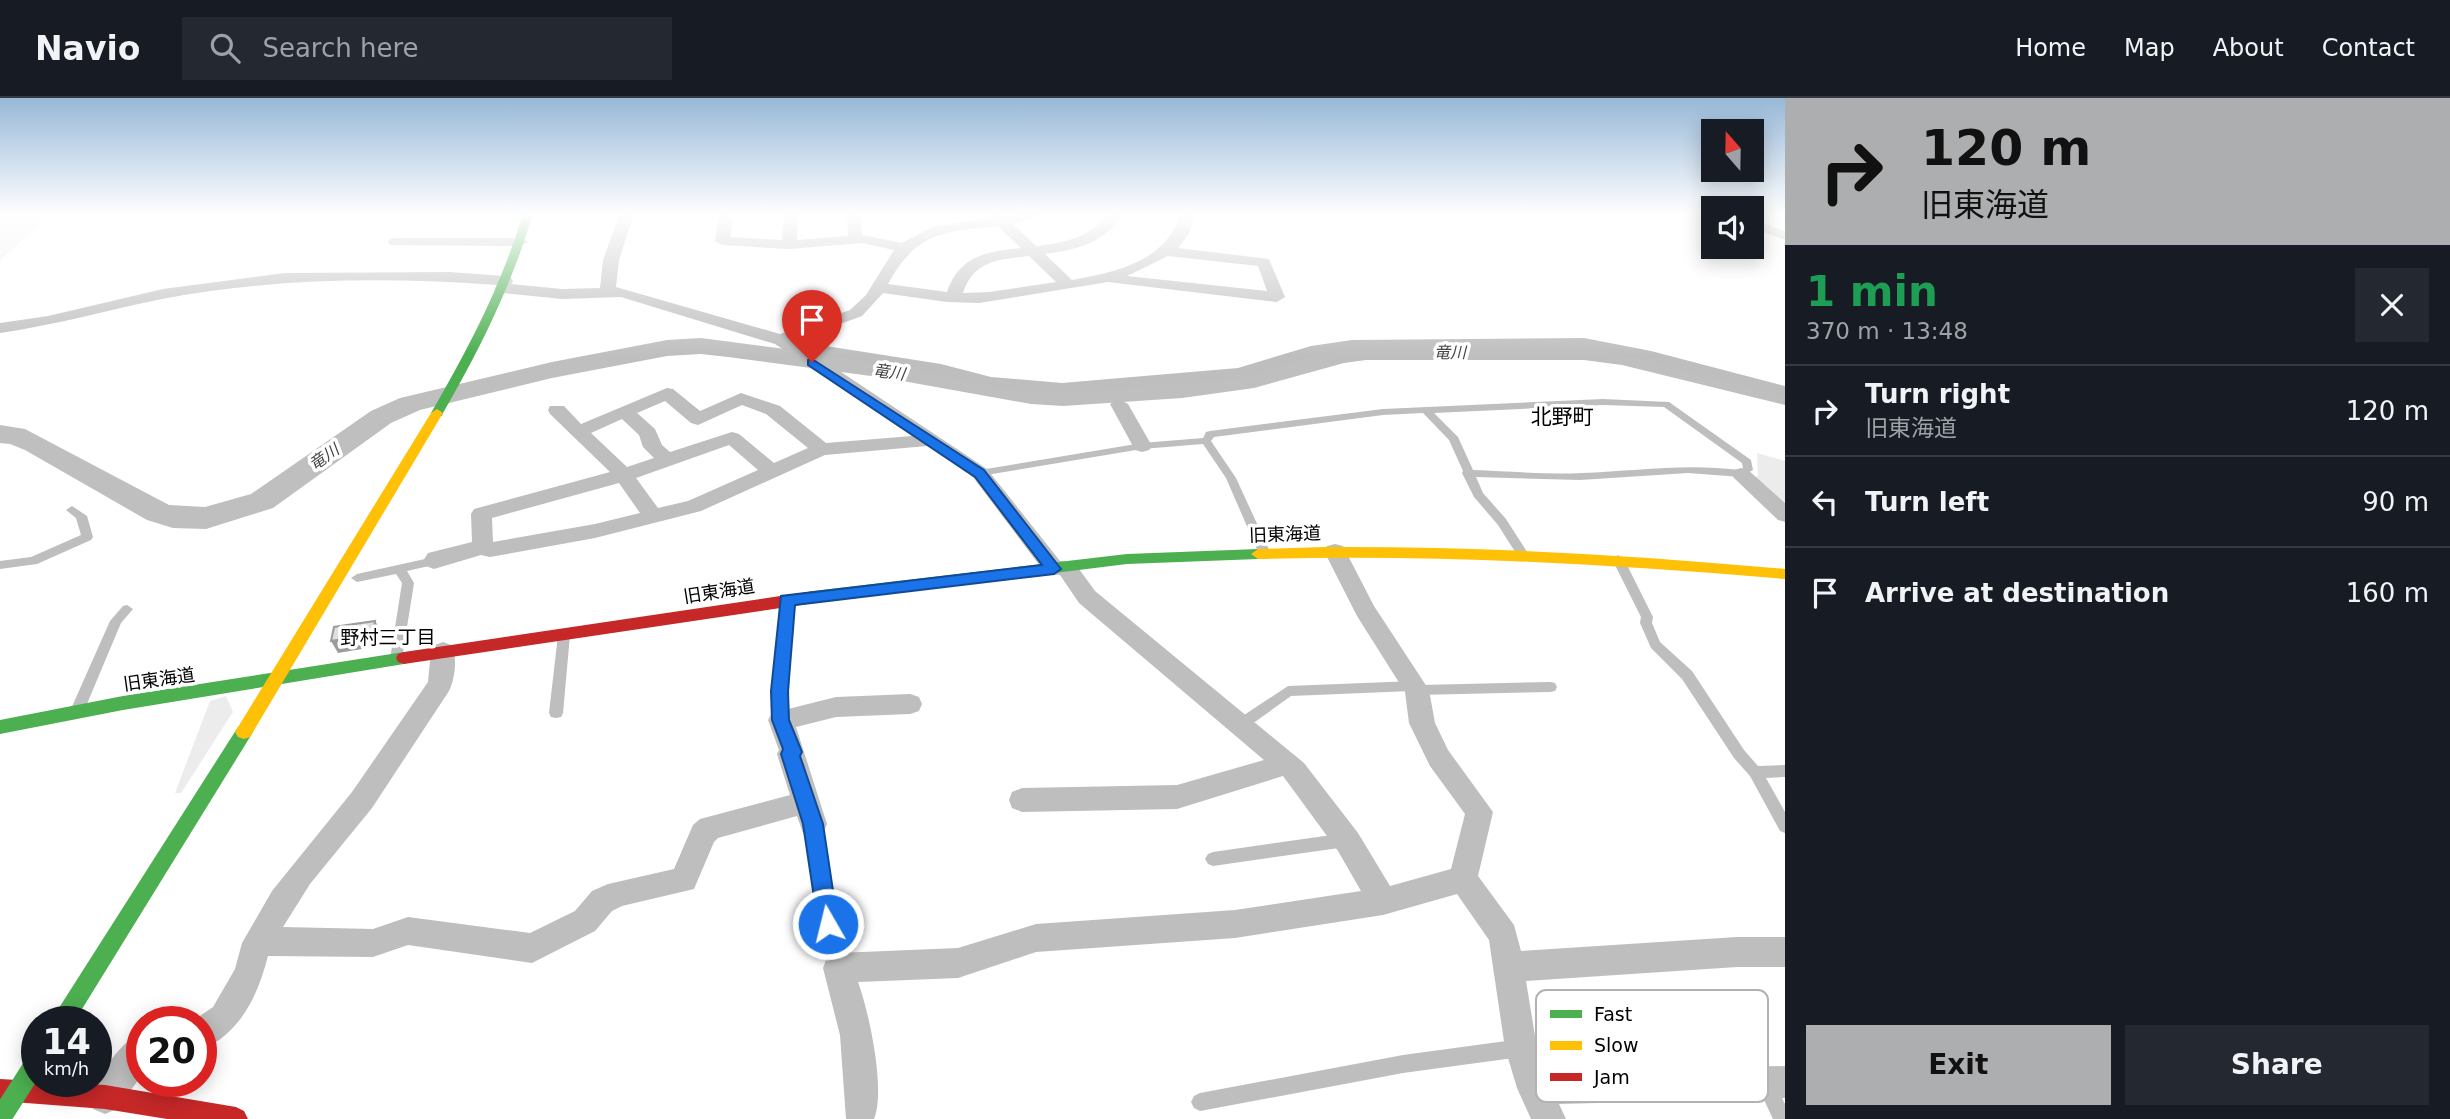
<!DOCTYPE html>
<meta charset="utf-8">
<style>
body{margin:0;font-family:"DejaVu Sans","Noto Sans JP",sans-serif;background:#242831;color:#f1f3f6;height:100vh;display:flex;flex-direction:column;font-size:26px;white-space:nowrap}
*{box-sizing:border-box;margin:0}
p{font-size:23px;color:#9ea1a6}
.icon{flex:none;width:38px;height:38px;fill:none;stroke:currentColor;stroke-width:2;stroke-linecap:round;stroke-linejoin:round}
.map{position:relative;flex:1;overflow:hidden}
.sheet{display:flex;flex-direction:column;background:#171b24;width:665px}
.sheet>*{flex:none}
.guide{background:#adaeaf;color:#111;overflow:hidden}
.needle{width:46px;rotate:340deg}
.controls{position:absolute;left:1701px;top:21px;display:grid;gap:14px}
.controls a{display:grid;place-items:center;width:63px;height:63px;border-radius:0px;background:#171b24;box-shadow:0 4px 18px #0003;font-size:35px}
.speed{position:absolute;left:21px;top:908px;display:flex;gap:14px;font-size:35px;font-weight:700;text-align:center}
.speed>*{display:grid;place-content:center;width:91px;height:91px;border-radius:50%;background:#171b24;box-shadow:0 4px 18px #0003;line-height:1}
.speed small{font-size:18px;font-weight:400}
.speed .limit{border:10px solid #d22;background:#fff;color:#111}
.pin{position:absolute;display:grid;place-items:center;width:60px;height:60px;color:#fff;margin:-72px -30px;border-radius:50% 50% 50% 0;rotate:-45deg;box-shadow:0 0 7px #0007}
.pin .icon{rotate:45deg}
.me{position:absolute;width:77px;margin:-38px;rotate:352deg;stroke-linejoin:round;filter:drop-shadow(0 0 5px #0008)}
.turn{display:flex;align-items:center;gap:24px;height:147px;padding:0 21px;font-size:32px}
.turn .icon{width:91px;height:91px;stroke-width:2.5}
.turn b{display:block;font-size:49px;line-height:60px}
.round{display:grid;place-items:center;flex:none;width:74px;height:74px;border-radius:0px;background:#242831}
.head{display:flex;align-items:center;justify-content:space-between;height:119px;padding:0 21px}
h1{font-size:42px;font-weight:700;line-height:52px;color:#1e9e55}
.button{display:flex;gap:14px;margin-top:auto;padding:14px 21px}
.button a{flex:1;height:80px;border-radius:0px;background:#adaeaf;color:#111;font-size:28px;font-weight:700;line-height:80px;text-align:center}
.button a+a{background:#242831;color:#f1f3f6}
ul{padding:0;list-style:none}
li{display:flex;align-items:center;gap:21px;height:91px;padding:0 21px;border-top:2px solid #363941}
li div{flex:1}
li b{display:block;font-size:26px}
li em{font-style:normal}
header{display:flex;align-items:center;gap:42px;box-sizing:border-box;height:98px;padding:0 35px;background:#171b24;border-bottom:2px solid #363941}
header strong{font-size:33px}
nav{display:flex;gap:38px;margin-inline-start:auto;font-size:24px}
.search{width:490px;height:63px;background:#242831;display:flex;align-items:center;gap:18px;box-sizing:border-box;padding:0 24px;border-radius:0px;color:#9ea1a6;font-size:26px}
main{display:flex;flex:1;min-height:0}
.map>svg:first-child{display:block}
</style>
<header>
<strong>Navio</strong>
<div class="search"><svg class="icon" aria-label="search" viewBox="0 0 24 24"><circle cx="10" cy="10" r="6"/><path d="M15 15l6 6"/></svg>Search here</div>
<nav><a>Home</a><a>Map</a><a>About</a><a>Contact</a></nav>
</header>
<main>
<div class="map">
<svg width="1785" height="1021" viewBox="0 0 1785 1021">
<rect width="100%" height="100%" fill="#fff"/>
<g fill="#ececec">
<polygon points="0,115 53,115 0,162"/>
<polygon points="1757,355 1785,363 1785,404 1780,404 1754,379 1758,378"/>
<polygon points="226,598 233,614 181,695 175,695 210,603"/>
</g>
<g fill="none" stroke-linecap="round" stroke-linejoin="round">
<polygon fill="#bfbfbf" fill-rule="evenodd" points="701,240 886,264 1031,290 1063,292 1182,284 1252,274 1342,249 1366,246 1584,246 1622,251 1785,291 1785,307 1622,267 1584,262 1366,262 1344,265 1254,290 1182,300 1063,308 1031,306 886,280 728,259 701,256 667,258 552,280 420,312 391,325 273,410 206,431 173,430 147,422 25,352 10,346 0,345 0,327 25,331 169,407 205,409 251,396 371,313 400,300 552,264 667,242"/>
<g fill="#bebebe" fill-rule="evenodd">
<path d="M1603 301 1669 304 1751 362 1753 372 1741 379 1688 375 1580 382 1476 379 1483 395 1506 421 1529 457 1523 461 1519 460 1498 427 1474 399 1462 375 1463 373 1449 342 1423 315 1383 317 1214 339 1211 343 1236 380 1271 456 1265 460 1259 456 1226 380 1203 346 1142 351 980 378 975 375 980 372 1142 345 1203 340 1206 334 1210 333 1383 311ZM1603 307 1664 309 1742 365 1743 371 1739 372C1686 365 1635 373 1582 375 1545 377 1509 373 1473 372L1458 339 1434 315Z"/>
<polygon points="72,408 87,418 93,439 91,442 37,466 0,471 0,463 31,459 81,437 76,420 66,412"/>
<polygon points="1618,457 1624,461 1653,519 1652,525 1660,544 1692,573 1744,652 1758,668 1785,667 1785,679 1766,680 1785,714 1785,735 1780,733 1750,678 1734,660 1682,581 1651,550 1640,525 1641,519 1612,461"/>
<polygon points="434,459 440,463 438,466 407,473 414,485 402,561 401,564 391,564 390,561 402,485 396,476 357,484 351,480 357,476"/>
<polygon points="787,498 793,502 788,622 786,626 781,627 776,626 774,622 781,502"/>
<polygon points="127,507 133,511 121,525 84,613 82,617 77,618 72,617 70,613 110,523 123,508"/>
<polygon points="564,532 568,534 570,537 563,615 561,619 556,620 551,619 549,615 558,537 560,534"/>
<polygon points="1415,583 1421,587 1550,584 1555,585 1557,589 1555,593 1550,594 1417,597 1411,593 1291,598 1245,631 1240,633 1235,631 1233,627 1235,623 1288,588"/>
<polygon points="813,719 818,721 820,726 840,851 846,870 844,876 838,878 832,876 824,851 806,726 808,721"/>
<polygon points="1346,735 1351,737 1353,742 1351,747 1346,749 1213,768 1208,766 1205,761 1208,756 1213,754"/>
<polygon points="1521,941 1527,944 1530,950 1527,956 1521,959 1403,975 1200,1013 1194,1010 1191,1004 1194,998 1200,995 1403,957"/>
<polygon points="1766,978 1772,981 1785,1006 1785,1021 1773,1021 1757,987 1760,981"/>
</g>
<g fill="#bebebe" fill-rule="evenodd">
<path d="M620 115H634L619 162 616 189 780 236 850 212 866 197 894 152 862 145 789 151 722 147 715 143 719 115H733L730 139 782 142 784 115H798L797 142 848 138 847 115H861L862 137 902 145 932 129 990 120 987 115H1002L1005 118 1047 115 1013 126 1036 148C1066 145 1090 139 1110 115H1125C1103 145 1080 151 1045 156L1072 182C1116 174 1166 164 1181 115H1195L1190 134 1178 150 1269 161 1285 199 1277 204 1108 184 979 205 947 204 883 195 862 218 794 243 941 266 991 279 1062 285 1238 270 1311 248 1352 242 1584 240 1651 253 1785 288V299L1649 263 1584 250 1352 252 1313 258 1240 280 1062 295 991 289 940 276 814 256 987 371 1060 463 1074 464 1095 493 1304 665 1358 735 1390 788 1451 771 1465 716 1430 668 1409 625 1405 594 1357 518 1324 453 1327 448 1335 446 1343 448 1374 508 1429 592 1435 625 1448 652 1493 714 1478 778 1514 827 1521 853 1737 839H1785V869H1737L1526 883 1537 950 1545 973 1785 968V1000L1559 1006 1566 1021H1531L1517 990 1505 950 1489 842 1457 796 1383 817 1235 840 1036 854 958 880 858 884C869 914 886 992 874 1021H846L840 937 823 870 827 859 838 855 958 850 1036 826 1235 812 1361 793 1338 753 1283 678 1177 711 1022 714 1012 710 1009 702 1012 694 1022 690 1177 687 1264 662 1079 505 1060 477 1046 476 973 379 927 348 825 357 701 413 595 440 490 459 481 457 434 471 426 468 423 463 428 455 472 444 471 416 474 411 610 374 550 316 548 312 550 308H564L581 326 667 290 673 291 700 313 741 295 780 308 826 345 912 338 775 246 621 199 562 201 503 195 497 193 495 190 497 187C387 179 271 180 162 201 108 212 55 227 0 235V225L48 218 163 191 285 175 449 174 505 178 511 180 513 183 511 186 562 191 600 190 603 162ZM998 128 1021 150C986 154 960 157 947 194L888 186C917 133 943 134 998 128ZM1029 158 1056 184 989 194 963 195C974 162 998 162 1029 158ZM1168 158 1258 168 1267 193 1127 178ZM665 303 691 325 698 327 742 307 766 316 808 350 774 365 739 336 732 334 670 354 662 347 655 331 637 315ZM622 321 639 337 643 349 654 360 627 369 591 335ZM729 347 758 372 688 403 658 410 636 380ZM619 385 640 415 595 426 493 444 492 420Z"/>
<polygon points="1752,121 1785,133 1785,142 1752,130"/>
<polygon points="395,140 521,140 528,144 521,148 390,147 388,144 390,141"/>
<polygon points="1119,301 1128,306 1152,348 1149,352 1142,354 1135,352 1110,306"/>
<polygon points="1741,370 1748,372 1785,405 1785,424 1778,422 1734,380 1731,376 1734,372"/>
<path d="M443 544 451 547C458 558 455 581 449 593L372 710 310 786 283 829 373 831 408 819 530 835 575 813 592 793 608 786 674 771 693 727 700 721 790 697 777 656 779 652 768 622 772 615 836 599 910 596 919 599 922 606 919 613 910 616 836 619 796 629 827 726 823 735 813 738 803 735 797 718 718 740 714 744 694 791 622 808 612 813 595 833 532 865 408 847 373 859 268 858C258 897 241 935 201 952V924H191L213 909 235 871 242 845 272 793 352 694 428 584 431 553 435 547Z"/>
<path d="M142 934V977L117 1011 105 1016 93 1011 88 999C97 979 122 942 142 934Z"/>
</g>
<g fill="#4caf50" fill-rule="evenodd">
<path d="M523 115H533C512 187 480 251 443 315L442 318H432L431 315C468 251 502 187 523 115Z"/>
<polygon points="1258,451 1265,456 1258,461 1127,466 814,505 806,499 814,493 1127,456"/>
<polygon points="404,554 410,556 412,560 410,564 404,566 123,612 0,636 0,622 123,598"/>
<polygon points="244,627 250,629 253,634 250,639 74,924 50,924 238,629"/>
</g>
<g fill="#ffc107" fill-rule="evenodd">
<polygon points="437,311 443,315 250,639 244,641 238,639 235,634 238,629 431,315"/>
<path d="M1324 449C1478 448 1631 457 1785 471V481C1609 466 1434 456 1258 461L1251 456 1258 451Z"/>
</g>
<g fill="#c62828" fill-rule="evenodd">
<polygon points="814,493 822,499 814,505 404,566 398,564 396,560 398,556 404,554"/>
<polygon points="0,981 105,987 236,1009 244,1013 248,1021 167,1021 105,1011 0,1003"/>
</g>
<polyline stroke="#4caf50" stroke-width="21" points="0,1021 37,963"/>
</g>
<polygon fill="#9c9c9c" points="375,523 382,534 380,548 338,555 331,543"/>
<polygon fill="#dfdfdf" stroke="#9c9c9c" stroke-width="2" points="375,523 373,536 331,543 334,529"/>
<linearGradient id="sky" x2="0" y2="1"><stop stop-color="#97b8d8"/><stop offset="0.45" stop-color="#fff"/><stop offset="1" stop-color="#fff" stop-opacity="0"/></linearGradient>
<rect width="1785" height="258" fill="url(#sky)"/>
<polygon fill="#1a73e8" stroke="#114b97" stroke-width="2" points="812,261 984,372 1061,471 1054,476 795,507 788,593 789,622 802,654 800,658 823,726 838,826 835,833 828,836 821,833 818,826 803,726 781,656 783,651 772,622 771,593 781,498 1042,467 975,379 808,267 808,262"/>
<g text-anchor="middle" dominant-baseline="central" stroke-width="7" stroke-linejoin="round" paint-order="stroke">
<g font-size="16" font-style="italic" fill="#444" stroke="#fff">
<text x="1450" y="254">竜川</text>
<text transform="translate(889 274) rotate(8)">竜川</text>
<text transform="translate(324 359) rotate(-35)">竜川</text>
</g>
<g font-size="18" fill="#000" stroke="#fff">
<text transform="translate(1285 436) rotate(-2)">旧東海道</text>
<text transform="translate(719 493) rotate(-9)">旧東海道</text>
<text transform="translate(159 581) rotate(-8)">旧東海道</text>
</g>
<g font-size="19" fill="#000" stroke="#fff">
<text x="388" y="539">野村三丁目</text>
</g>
<g font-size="21" fill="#000" stroke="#fff">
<text x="1562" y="319">北野町</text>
</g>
</g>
<rect x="1536" y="892" width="232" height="112" rx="10" fill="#fff" stroke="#b2b2b2" stroke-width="2"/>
<rect x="1550" y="912" width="32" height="8" fill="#4caf50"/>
<rect x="1550" y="943" width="32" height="9" fill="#ffc107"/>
<rect x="1550" y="975" width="32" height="8" fill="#c62828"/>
<g font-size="19" fill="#000">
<text x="1594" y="923">Fast</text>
<text x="1594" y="954">Slow</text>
<text x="1594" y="986">Jam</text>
</g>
</svg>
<div class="controls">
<a><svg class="needle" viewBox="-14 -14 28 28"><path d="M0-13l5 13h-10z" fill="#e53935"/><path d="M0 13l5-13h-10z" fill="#9ea1a6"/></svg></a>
<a><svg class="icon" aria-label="sound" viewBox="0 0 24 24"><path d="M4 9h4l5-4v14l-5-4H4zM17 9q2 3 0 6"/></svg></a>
</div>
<div class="speed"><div>14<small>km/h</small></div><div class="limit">20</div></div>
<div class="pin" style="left:812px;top:264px;background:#d93025"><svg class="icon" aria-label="arrive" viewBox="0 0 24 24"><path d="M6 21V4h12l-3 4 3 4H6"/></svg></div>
<svg class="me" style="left:828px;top:826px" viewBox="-20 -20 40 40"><circle r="17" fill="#1a73e8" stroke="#fff" stroke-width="3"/><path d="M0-11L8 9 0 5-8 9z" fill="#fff"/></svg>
</div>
<section class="sheet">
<div class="guide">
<div class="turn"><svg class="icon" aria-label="right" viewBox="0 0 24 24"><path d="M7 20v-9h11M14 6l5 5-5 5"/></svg><div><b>120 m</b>旧東海道</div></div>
</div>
<div class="head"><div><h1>1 min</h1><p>370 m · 13:48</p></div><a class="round"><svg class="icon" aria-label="close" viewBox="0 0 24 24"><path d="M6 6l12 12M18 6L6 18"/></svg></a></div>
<ul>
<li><svg class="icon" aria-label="right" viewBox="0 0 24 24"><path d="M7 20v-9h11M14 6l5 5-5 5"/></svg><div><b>Turn right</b><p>旧東海道</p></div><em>120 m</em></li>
<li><svg class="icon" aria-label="left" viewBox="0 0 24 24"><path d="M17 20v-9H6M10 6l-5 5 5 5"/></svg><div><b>Turn left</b></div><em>90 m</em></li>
<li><svg class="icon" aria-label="arrive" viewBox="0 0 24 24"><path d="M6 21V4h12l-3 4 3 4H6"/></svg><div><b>Arrive at destination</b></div><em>160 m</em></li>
</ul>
<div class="button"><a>Exit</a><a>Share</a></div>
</section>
</main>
